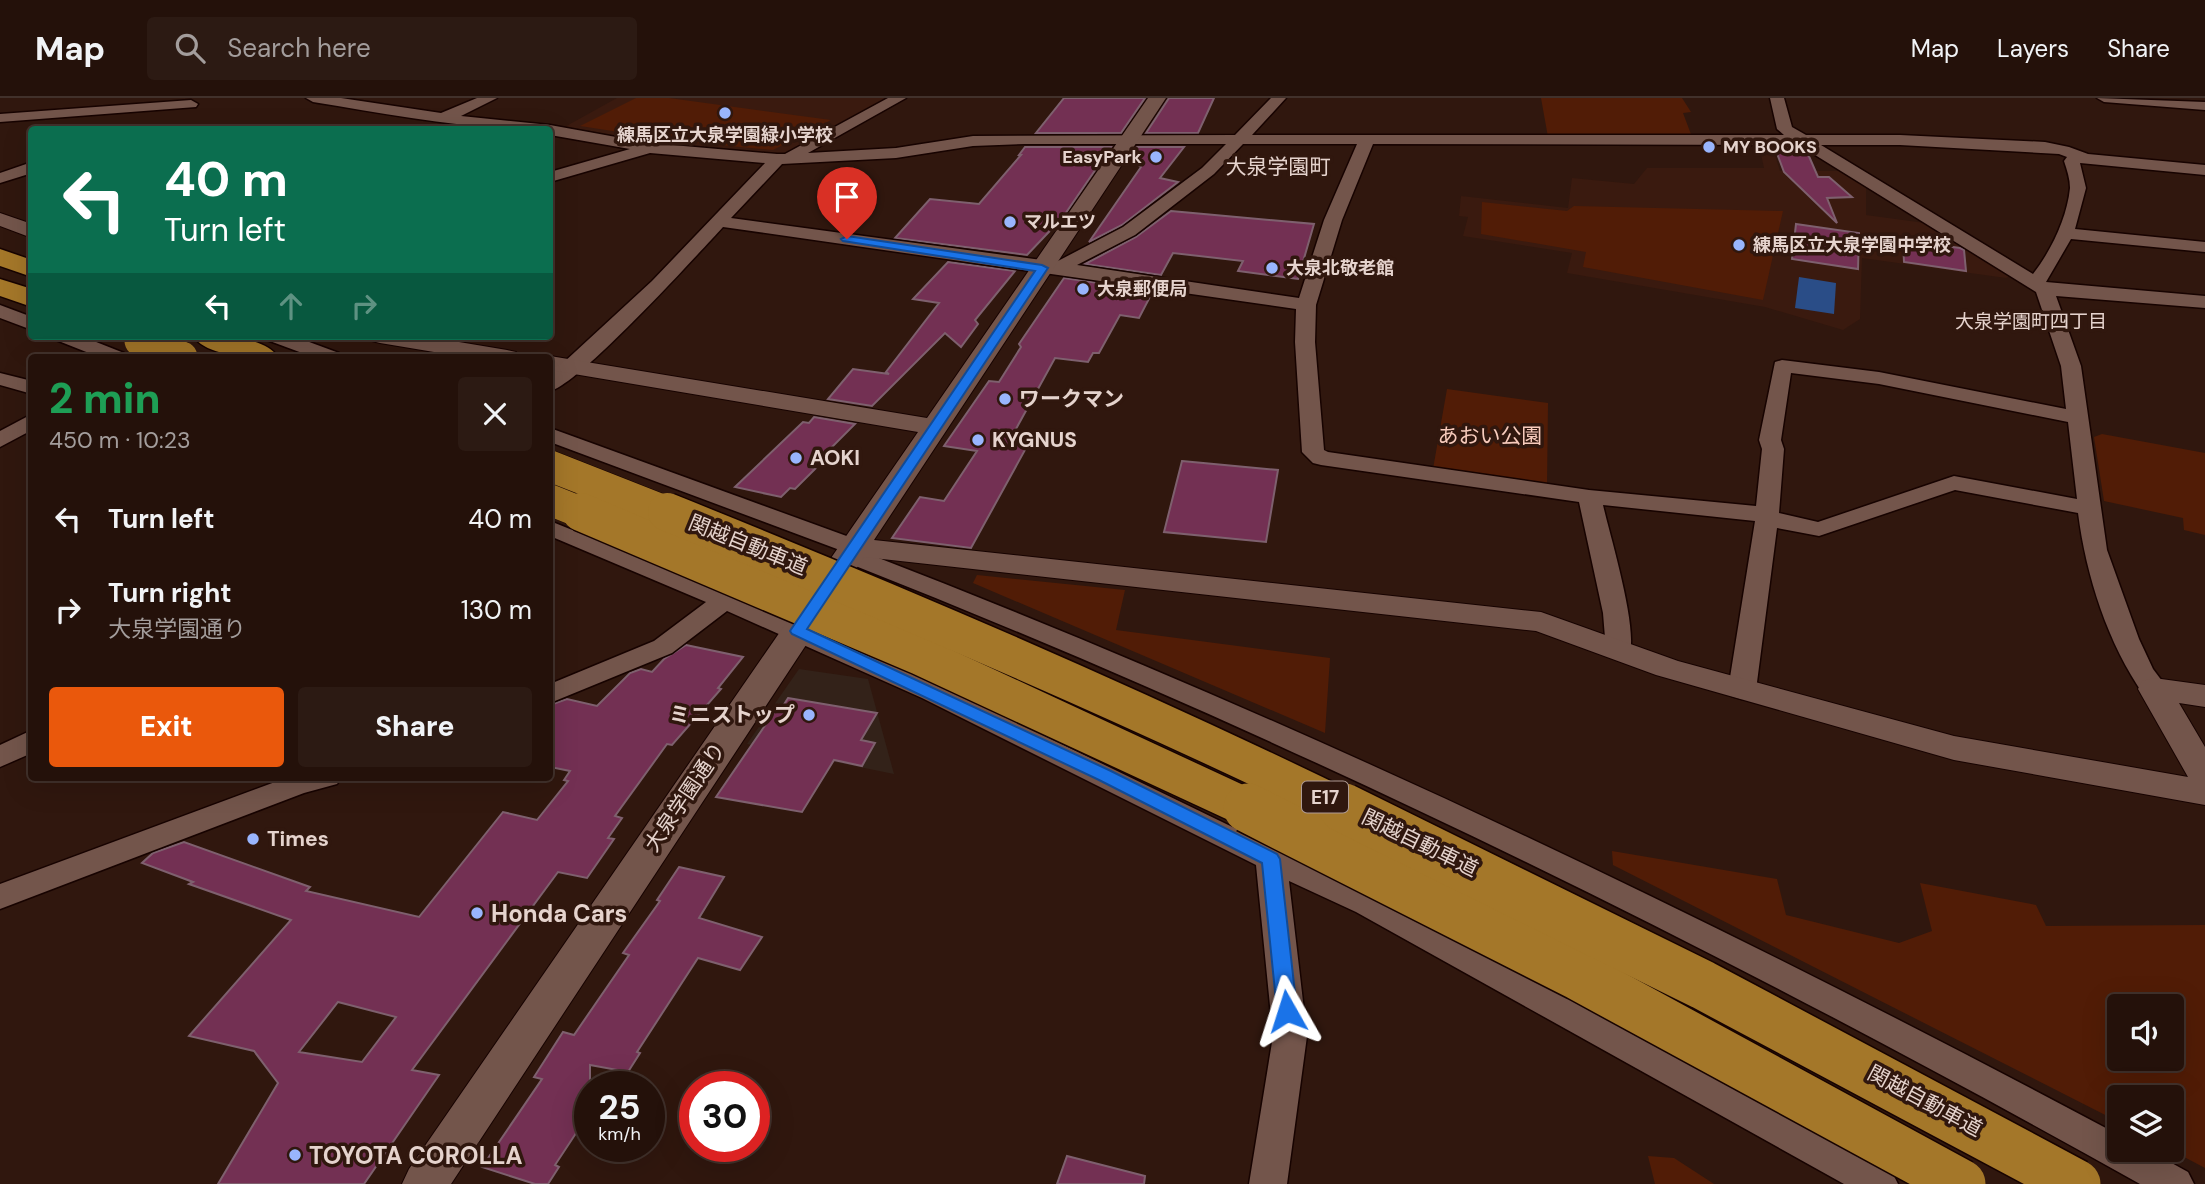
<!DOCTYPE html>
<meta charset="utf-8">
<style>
body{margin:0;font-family:"DM Sans","Noto Sans JP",sans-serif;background:#2c1a13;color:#f1f3f6;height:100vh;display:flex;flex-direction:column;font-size:26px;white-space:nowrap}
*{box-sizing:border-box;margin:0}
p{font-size:23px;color:#a39d9c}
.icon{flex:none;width:38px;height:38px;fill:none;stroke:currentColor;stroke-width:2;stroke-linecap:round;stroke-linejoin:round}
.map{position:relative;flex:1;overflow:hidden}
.drawer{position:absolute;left:28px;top:256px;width:525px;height:427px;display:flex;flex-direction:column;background:#24110a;border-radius:7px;box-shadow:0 7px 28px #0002,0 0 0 2px #41312b}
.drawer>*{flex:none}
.guide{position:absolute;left:28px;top:28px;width:525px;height:214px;border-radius:7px;box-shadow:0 7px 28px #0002,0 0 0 2px #41312b;background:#0b6e4f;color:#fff;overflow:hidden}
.fabs{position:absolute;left:2107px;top:896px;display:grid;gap:14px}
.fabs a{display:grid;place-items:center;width:77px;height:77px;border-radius:7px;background:#24110a;box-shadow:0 7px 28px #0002,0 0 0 2px #41312b;font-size:35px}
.speed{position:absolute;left:574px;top:973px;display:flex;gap:14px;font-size:35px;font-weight:700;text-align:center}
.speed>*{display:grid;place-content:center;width:91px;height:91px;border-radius:50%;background:#24110a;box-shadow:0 7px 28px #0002,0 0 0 2px #41312b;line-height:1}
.speed small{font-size:18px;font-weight:400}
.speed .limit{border:10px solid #d22;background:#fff;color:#111}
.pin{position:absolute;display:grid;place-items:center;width:60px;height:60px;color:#fff;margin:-72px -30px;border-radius:50% 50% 50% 0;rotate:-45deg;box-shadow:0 0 7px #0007}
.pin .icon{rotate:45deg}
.me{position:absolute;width:77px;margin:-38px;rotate:354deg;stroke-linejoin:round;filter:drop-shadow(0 0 5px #0008)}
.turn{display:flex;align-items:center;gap:24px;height:147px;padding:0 21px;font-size:32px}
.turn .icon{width:91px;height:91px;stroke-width:2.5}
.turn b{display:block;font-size:49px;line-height:60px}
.lanes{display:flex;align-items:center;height:66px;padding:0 21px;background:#0003;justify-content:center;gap:35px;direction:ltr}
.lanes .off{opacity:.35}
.round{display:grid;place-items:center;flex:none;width:74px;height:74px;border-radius:7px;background:#2c1a13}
.headline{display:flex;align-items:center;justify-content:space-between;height:119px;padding:0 21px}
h1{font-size:42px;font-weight:800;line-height:52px;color:#1e9e55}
.button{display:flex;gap:14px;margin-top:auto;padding:14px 21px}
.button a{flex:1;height:80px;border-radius:7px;background:#ea580c;color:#fff;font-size:28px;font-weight:800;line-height:80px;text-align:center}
.button a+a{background:#2c1a13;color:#f1f3f6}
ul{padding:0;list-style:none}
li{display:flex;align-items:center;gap:21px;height:91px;padding:0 21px}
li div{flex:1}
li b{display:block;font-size:26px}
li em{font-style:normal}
header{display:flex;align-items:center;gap:42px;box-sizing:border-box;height:98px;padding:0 35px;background:#24110a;border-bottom:2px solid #41312b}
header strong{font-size:33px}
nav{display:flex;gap:38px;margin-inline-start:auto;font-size:24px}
.search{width:490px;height:63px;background:#2c1a13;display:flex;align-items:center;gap:18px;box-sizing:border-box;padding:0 24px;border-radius:7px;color:#a39d9c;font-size:26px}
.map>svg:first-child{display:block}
</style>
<header>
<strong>Map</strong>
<div class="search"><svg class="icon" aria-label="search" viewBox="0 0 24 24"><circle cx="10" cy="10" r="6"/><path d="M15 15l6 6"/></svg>Search here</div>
<nav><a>Map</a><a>Layers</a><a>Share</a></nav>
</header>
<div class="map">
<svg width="2205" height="1086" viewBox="0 0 2205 1086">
<rect width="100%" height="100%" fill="#30170e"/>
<polygon fill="#332219" points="799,571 868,581 894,676 747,646"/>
<g fill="#3a1a0f">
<polygon points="617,0 891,0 782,56 647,46 561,31"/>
<polygon points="1752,45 1775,45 1772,48 1780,73 1843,73 1866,88 1866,117 1925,125 2012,177 2006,180 1862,160 1860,221 1843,232 1765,209 1567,175 1572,155 1463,138 1468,119 1459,118 1461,98 1568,110 1572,80 1634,86 1647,70 1764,70 1759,47"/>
</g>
<g fill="#511c06" fill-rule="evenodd">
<polygon points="636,0 669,0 831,22 773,52 677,43 580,28"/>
<polygon points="1541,0 1682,0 1691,14 1683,15 1692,39 1548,39"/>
<polygon points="1482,104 1567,113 1574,108 1783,113 1763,202 1583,169 1586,154 1481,136"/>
<polygon points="1447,291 1548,305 1547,386 1433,371"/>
<polygon points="2102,336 2205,355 2205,437 2184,432 2183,420 2104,403 2094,339"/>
<polygon points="977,477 1125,492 1116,532 1330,560 1325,635 973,485"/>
<path d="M1612 753 1777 781 1786 817 1899 845 1932 833 1920 785 2036 807 2046 828 2205 827V1070L2171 1052 2172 999H2119V1024L1613 767ZM2172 908V961H2119V908Z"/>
<polygon points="1648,1058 1674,1060 1714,1086 1655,1086"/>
</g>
<polygon fill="#2a4d87" points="1799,179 1836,185 1834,216 1795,210"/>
<g fill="#733053" stroke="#7e606e" stroke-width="2" fill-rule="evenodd">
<polygon points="1064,0 1145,0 1121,35 1036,35"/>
<polygon points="1169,0 1214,0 1198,35 1146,35"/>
<polygon points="1025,49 1111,49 1063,119 1027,157 895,140 930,101 979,106 1021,57 1019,57"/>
<polygon points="1137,49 1184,49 1160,80 1178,84 1122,127 1089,144 1141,69 1129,60"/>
<polygon points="1775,50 1801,51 1808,56 1818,79 1829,79 1852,99 1827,100 1837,125 1784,74"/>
<polygon points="1171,113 1314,126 1298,181 1238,173 1243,163 1173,155 1161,177 1085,166 1136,139"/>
<polygon points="1796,126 1859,135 1858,171 1792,161"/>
<polygon points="1903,142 1960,150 1964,152 1966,173 1904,164"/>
<polygon points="948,164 1015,173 975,222 978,226 961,249 945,235 872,308 828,301 853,271 889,276 886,274 939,205 913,201"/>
<polygon points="1064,180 1153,193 1139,220 1120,217 1099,255 1093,255 1088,264 1055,260 1011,340 1031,341 971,450 892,440 920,399 944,403 977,353 944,348 989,283 999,284 1021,249 1019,246"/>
<polygon points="814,319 855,326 811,370 815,371 795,391 790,390 781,399 735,389 803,324 809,325"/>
<polygon points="1182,363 1278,372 1266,444 1164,434"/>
<path d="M686 547 743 559 718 590 721 591 672 647 667 646 615 718 622 720 608 740 614 741 587 780 558 774 412 972 439 977 364 1086H218L278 985 254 953 189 938 291 822 189 786 193 784 142 765 153 755 184 744 310 789 306 793 419 819 503 714 537 722 568 683 564 682 570 673 550 669V607L567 601 597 608 630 575 641 571 652 574 664 561ZM338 904 396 919 362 964 299 954Z"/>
<polygon points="788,600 877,615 861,642 875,645 862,668 834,662 802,714 716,699 779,607 783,608"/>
<polygon points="679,769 724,779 699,820 762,839 740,872 698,860 637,954 640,955 628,974 590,967 590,1014 555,1067 559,1069 548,1086 535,1086 482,1069 542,981 534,979 563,934 574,937 629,857 623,855 660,803 657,802"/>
<polygon points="1067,1058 1145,1078 1144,1086 1057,1086"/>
</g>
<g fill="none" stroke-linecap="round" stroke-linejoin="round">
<g stroke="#170300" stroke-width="3">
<g id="minor">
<path d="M306 0H341L441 15 477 0H497L461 18 550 27 649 45 777 56H785L888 0H906L808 55 896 50 973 38 1235 37 1271 0H1286L1252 37H1784L1777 31 1770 0H1784L1792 29 1806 37H1900L2045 44 2069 49 2088 56 2205 67V77L2080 65 2086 90 2075 131 2205 144V154L2071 141 2046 184 2205 198V210L2056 198 2081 268 2107 452 2139 541 2153 571 2168 591 2164 597 2154 600 2144 597C2108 546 2086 478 2078 415L1955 392 1819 438 1777 430 1756 592 1752 598 1742 601 1732 598 1728 592 1755 423 1603 407C1609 434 1641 539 1628 558L1619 560 1610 558 1606 552 1603 515 1579 404 1321 367 1313 365 1302 354 1295 244 1296 211 723 129C697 157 579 287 550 293V277L652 183 765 65 650 55 550 84V74L630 51 550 37V32C470 32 392 17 313 4ZM1025 46H1226L1202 70 1123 129 1056 164 731 120 782 66 896 60 973 48ZM1243 46H1357L1324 122 1299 200 1077 167 1135 137 1214 76ZM1373 46 1799 47 2036 194 2061 268 2066 311 1879 274 1782 262 1775 264 1759 342 1762 351 1756 408 1589 392 1328 354 1324 352 1315 244 1316 207 1342 122ZM1821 47H1900L2059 56 2067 59 2064 63C2067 72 2070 81 2070 90 2067 120 2051 153 2033 176ZM1791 275 1879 286 2068 324 2077 401 1954 378 1818 424 1779 415 1784 351 1781 342Z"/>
<polygon points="2097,0 2205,4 2205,12 2104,4"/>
<polygon points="191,2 198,6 196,9 0,24 0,16"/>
<polygon points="32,64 32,75 0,85 0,75"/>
<polygon points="0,207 32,219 32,232 0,220"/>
<polygon points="53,238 81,238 124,255 127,259 99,259 56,242"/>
<polygon points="167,238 193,238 190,242 154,259 128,259 131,255"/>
<polygon points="264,238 293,238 339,255 342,259 313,259 267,242"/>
<polygon points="0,275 32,283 32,296 0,287"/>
<polygon points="32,316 32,332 0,349 0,333"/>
<path d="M550 330 863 444 871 457C1299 622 1714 821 2119 1037V1052H2148L2188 1074 2194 1086H2140C1726 854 1295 641 853 467L845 454 550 344Z"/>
<polygon points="550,423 807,527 942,588 1282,753 1378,796 1892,1074 1898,1086 1844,1086 1356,814 1289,783 1307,938 1287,1086 1249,1086 1273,938 1256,767 922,600 727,513 672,555 550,605 550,586 654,543 706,504 550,438"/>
<polygon points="32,632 32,655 0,669 0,647"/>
<polygon points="342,679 337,686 304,695 0,811 0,786 286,680"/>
</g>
</g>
<g stroke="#170300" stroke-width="2">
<g id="tertiary">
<polygon points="1148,0 1166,0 874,442 1541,514 1678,563 1954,638 2188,679 2138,591 2142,583 2154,580 2205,587 2205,609 2179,605 2205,649 2205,707 1954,662 1656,577 1536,533 864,459 451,1086 402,1086 409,1071 918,334 550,272 550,259 545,259 550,258 927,320"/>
<polygon points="0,115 32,126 32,140 0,128"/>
<polygon points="368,238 423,238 507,252 516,254 519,259 464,259 380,245 372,243"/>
</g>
</g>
<g stroke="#170300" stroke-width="3">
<g id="motorway">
<polygon points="0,151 32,162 32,179 0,168"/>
<polygon points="0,181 32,191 32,209 0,198"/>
<path d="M193 238C217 238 263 237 278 259 254 259 208 260 193 238Z"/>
</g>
</g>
<use href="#minor" fill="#73554b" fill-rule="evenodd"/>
<use href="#tertiary" fill="#73554b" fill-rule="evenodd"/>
<use href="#motorway" fill="#a47729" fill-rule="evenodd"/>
<g stroke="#170300" stroke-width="32" stroke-linecap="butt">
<g id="motorway-bridge-far2">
<polyline points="140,243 182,259"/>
<polyline points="550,368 672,416"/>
<polyline points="550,402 585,416"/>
</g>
</g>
<g stroke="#170300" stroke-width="41" stroke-linecap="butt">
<g id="motorway-bridge-far1">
<polyline points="581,414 920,558 1252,712"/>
<path d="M667 414C897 506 1125 604 1347 712"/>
</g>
</g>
<g stroke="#170300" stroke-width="52" stroke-linecap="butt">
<g id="motorway-bridge">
<polyline points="1248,710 1579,878 1961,1086"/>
<polyline points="1344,710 1703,887 2076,1086"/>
</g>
</g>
<use href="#motorway-bridge-far2" stroke="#a47729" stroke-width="31"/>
<use href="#motorway-bridge-far1" stroke="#a47729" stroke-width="38"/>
<use href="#motorway-bridge" stroke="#a47729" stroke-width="49"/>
</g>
<polygon fill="#1a73e8" stroke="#114b97" stroke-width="2" points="847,138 1042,167 1048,170 807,531 1111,673 1277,756 1280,761 1297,913 1294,919 1287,921 1280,919 1277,913 1262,765 1099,682 792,536 790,533 1035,173 843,143 841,141"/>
<g fill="#99b5fd" stroke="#30170e" stroke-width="2.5">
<circle cx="725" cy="15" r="7"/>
<circle cx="1709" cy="49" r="7"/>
<circle cx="1156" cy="59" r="7"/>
<circle cx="1010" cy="124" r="7"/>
<circle cx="1739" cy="147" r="7"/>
<circle cx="1272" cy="170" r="7"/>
<circle cx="1083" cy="191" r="7"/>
<circle cx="1005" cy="301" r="7"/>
<circle cx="978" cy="342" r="7"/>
<circle cx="796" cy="360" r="7"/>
<circle cx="809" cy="617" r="7"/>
<circle cx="253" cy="741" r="7"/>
<circle cx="477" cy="815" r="7"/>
<circle cx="295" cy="1057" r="7"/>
</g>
<g text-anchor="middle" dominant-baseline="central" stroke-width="7" stroke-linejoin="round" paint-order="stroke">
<g font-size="18" font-weight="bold" fill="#e5d3cd" stroke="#30170e" text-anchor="start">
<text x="725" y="37" text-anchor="middle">練馬区立大泉学園緑小学校</text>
<text x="1723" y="49">MY BOOKS</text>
<text x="1142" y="59" text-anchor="end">EasyPark</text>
<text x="1024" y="124">マルエツ</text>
<text x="1753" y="147">練馬区立大泉学園中学校</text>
<text x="1286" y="170">大泉北敬老館</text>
<text x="1097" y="191">大泉郵便局</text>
</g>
<g font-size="19" fill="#e5d3cd" stroke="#30170e">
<text x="2031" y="223">大泉学園町四丁目</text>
</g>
<rect fill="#30170e" stroke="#af9b94" stroke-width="2" x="1302" y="683.5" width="46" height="31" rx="5"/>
<g font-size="19" font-weight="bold" fill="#e5d3cd">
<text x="1325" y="699">E17</text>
</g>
<g font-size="21" fill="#e5d3cd" stroke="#30170e">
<text x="1278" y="69">大泉学園町</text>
</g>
<g font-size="21" font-weight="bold" fill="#e5d3cd" stroke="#30170e" text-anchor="start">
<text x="1019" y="301">ワークマン</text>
<text x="992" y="342">KYGNUS</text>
<text x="810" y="360">AOKI</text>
<text x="795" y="617" text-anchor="end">ミニストップ</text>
<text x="267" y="741">Times</text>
</g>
<g font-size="21" fill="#f7cbbc" stroke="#30170e">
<text x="1490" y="338">あおい公園</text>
</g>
<g font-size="21" fill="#e5d3cd" stroke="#30170e">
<text transform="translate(748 447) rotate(22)">関越自動車道</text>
<text transform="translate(685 699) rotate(-56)">大泉学園通り</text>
<text transform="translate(1420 745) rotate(26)">関越自動車道</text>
<text transform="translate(1925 1003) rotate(28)">関越自動車道</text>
</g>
<g font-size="24" font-weight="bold" fill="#e5d3cd" stroke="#30170e" text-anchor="start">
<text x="491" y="815">Honda Cars</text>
<text x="309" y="1057">TOYOTA COROLLA</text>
</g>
</g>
</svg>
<div class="fabs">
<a><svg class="icon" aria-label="sound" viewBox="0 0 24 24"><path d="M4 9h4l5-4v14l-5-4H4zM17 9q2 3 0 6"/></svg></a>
<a><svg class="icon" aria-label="layers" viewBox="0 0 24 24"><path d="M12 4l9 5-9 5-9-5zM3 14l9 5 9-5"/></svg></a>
</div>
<div class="speed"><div>25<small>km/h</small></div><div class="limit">30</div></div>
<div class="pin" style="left:847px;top:141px;background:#d93025"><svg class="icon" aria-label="arrive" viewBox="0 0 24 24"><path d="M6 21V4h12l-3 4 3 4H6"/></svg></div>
<svg class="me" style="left:1287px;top:913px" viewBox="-20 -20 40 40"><path d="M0-17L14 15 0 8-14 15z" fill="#1a73e8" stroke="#fff" stroke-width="4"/></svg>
<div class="guide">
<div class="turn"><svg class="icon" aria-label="left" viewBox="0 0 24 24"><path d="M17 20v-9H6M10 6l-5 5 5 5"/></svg><div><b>40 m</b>Turn left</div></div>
<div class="lanes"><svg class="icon" aria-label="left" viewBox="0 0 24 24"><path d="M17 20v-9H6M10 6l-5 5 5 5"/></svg><svg class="icon off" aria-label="ahead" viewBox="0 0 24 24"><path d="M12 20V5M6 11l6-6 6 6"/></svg><svg class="icon off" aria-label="right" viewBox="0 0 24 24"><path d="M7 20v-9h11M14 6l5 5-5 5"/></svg></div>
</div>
<section class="drawer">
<div class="headline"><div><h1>2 min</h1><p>450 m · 10:23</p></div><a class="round"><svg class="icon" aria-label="close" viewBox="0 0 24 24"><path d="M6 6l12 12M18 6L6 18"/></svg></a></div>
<ul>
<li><svg class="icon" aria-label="left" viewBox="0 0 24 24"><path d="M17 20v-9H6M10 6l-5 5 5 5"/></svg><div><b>Turn left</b></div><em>40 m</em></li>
<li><svg class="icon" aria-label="right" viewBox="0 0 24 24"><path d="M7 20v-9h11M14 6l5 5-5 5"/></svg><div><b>Turn right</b><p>大泉学園通り</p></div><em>130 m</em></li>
</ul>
<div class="button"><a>Exit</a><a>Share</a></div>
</section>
</div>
